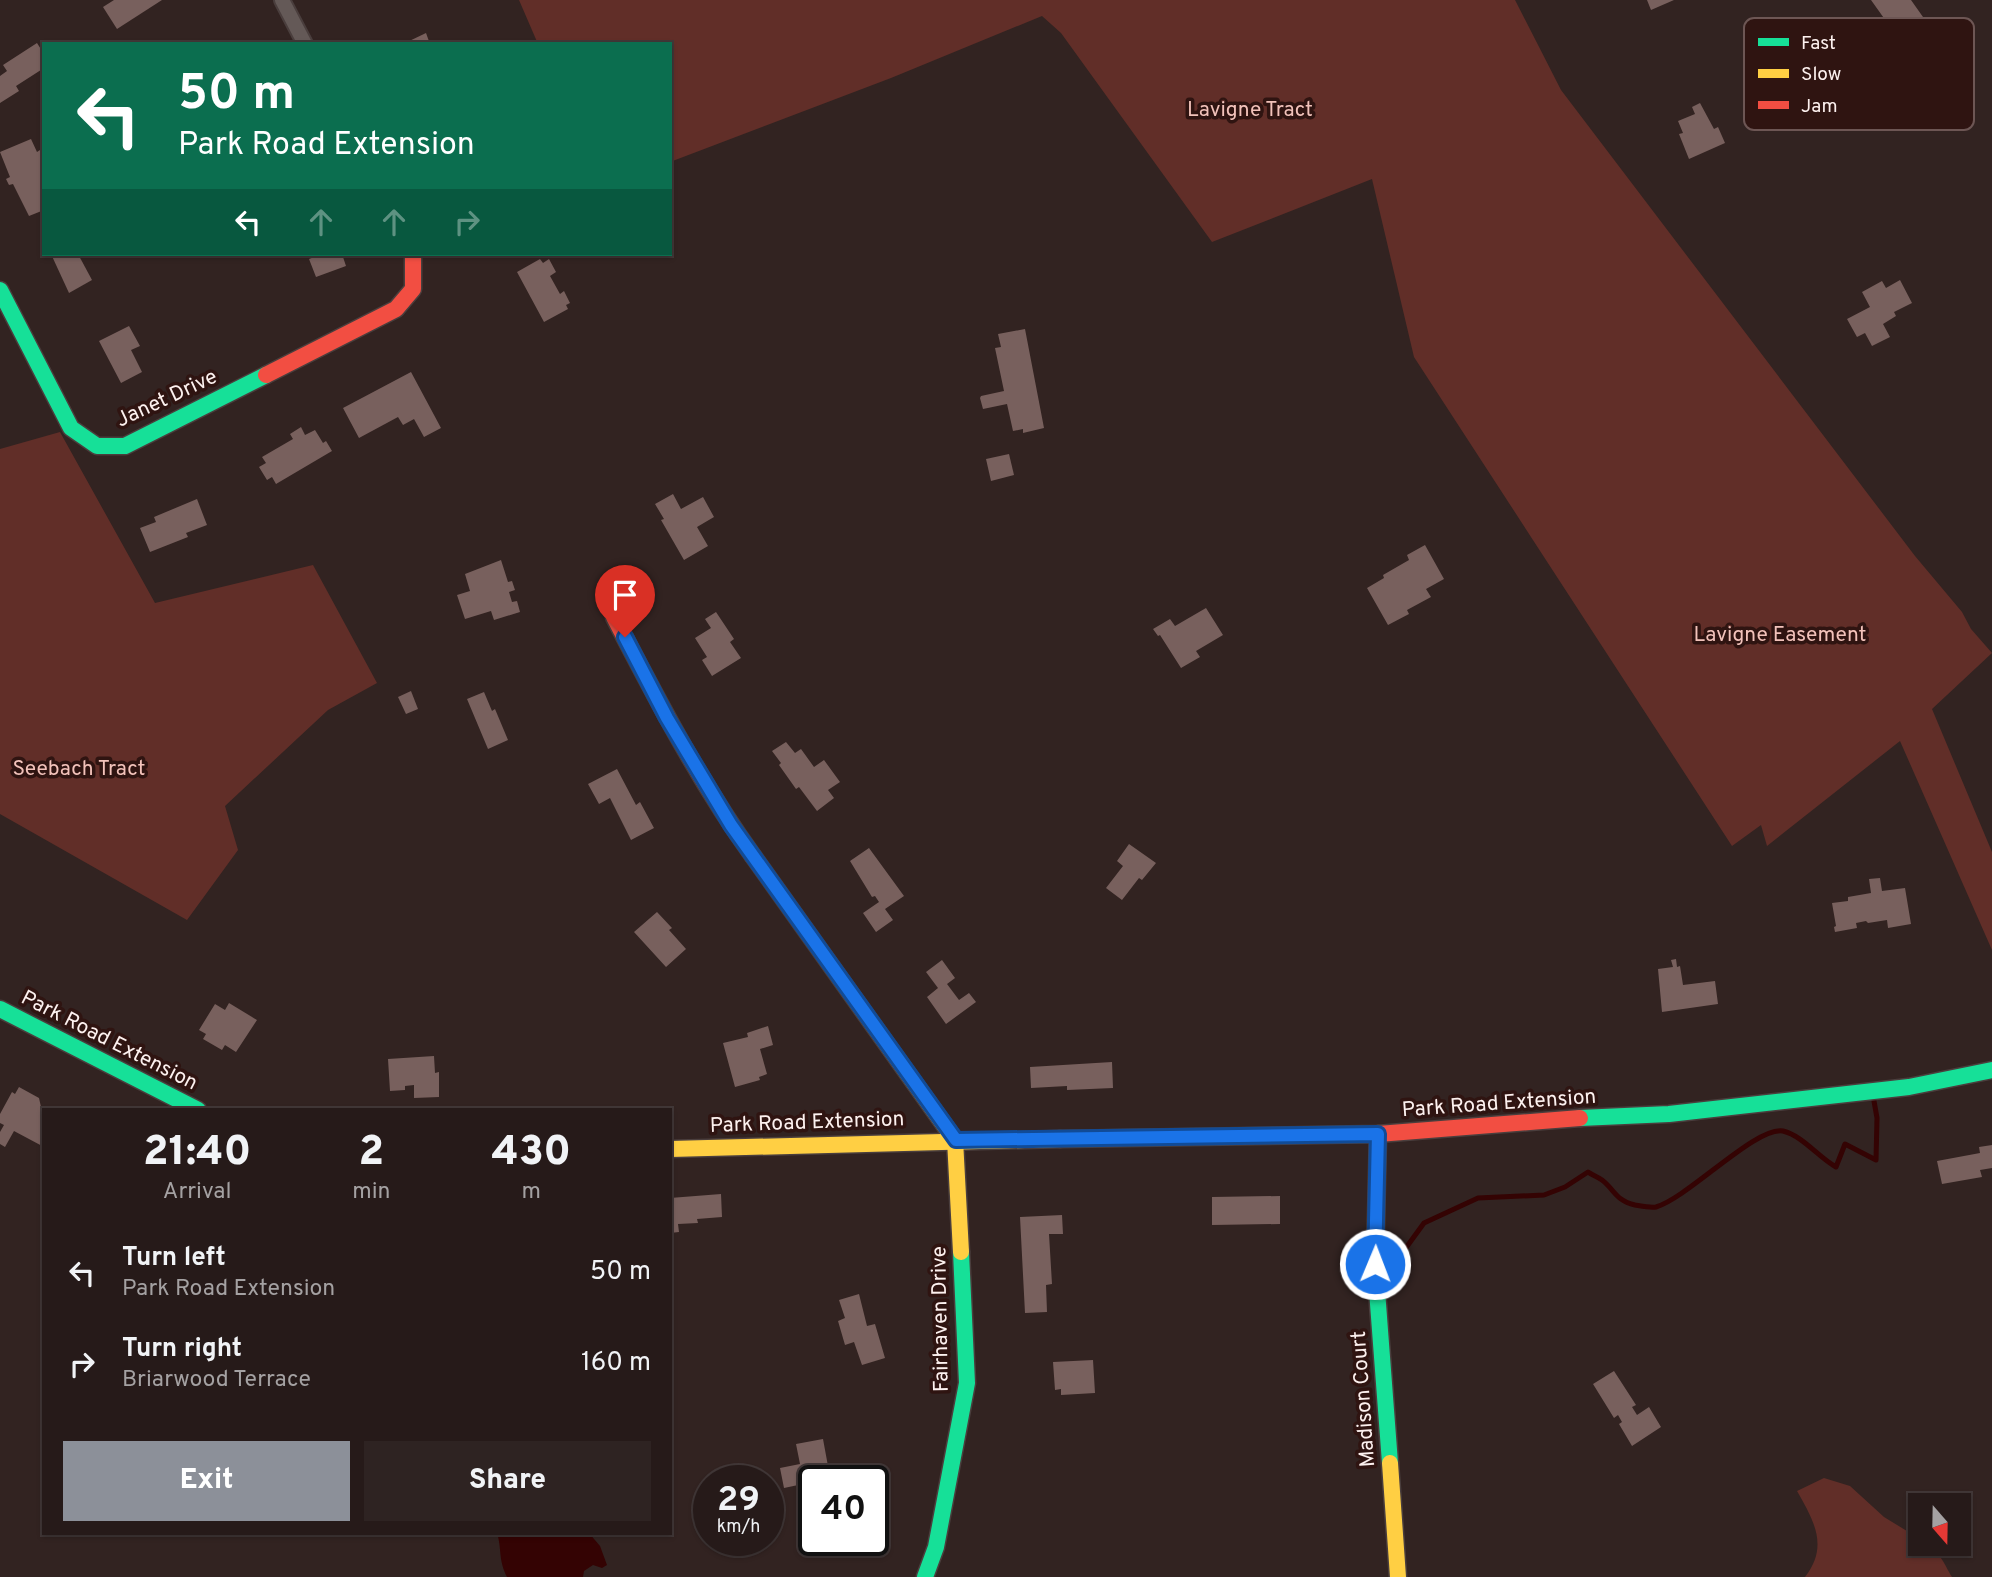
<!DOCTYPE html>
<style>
body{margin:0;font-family:Overpass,sans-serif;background:#2e2322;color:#f1f3f6;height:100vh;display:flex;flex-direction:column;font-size:26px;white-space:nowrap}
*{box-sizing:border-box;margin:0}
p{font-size:23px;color:#a4a1a2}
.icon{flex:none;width:38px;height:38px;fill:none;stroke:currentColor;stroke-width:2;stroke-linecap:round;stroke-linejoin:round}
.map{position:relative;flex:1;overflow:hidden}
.sheet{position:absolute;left:42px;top:1108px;width:630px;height:427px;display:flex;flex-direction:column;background:#261a19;border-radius:0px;box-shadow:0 2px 5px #0004,0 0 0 2px #423838}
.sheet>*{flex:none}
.banner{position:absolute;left:42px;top:42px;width:630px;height:214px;border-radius:0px;box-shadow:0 2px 5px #0004,0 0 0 2px #423838;background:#0b6e4f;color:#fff;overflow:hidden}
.needle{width:46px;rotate:160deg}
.buttons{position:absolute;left:1908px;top:1493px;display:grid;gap:14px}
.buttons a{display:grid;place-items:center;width:63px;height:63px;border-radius:0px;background:#261a19;box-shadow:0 2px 5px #0004,0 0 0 2px #423838;font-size:35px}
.speed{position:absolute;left:693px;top:1465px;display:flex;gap:14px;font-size:35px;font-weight:700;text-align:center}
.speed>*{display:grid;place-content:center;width:91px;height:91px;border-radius:50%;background:#261a19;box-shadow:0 2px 5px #0004,0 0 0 2px #423838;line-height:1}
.speed small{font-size:18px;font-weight:400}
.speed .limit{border:4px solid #111;border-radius:10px;background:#fff;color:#111}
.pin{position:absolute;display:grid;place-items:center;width:60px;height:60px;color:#fff;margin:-72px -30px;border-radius:50% 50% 50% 0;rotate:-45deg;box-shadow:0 0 7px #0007}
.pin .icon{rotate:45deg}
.me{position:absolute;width:77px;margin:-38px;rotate:1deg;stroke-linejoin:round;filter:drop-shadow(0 0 5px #0008)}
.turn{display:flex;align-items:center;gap:24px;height:147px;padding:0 21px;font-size:32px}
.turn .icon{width:91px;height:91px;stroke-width:2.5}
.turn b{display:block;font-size:49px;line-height:60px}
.lanes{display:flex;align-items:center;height:66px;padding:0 21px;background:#0003;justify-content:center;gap:35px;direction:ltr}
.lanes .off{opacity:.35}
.eta{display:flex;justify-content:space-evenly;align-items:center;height:119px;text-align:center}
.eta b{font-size:42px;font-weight:800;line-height:49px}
.cta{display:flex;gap:14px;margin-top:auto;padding:14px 21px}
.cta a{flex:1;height:80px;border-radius:0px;background:#8c9099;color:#fff;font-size:28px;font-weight:800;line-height:80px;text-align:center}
.cta a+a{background:#2e2322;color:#f1f3f6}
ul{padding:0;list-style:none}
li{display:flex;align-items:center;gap:21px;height:91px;padding:0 21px}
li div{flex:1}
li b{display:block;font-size:26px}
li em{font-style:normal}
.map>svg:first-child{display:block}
</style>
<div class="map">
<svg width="1992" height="1577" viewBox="0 0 1992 1577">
<rect width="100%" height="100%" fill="#322321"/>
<g fill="#612e28">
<polygon points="519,0 1515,0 1561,90 1915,556 1962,612 1971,629 1992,653 1932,709 1992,852 1992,950 1900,741 1767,846 1761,825 1732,846 1414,357 1372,179 1212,242 1061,33 1042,16 891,78 670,162 670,44 538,44"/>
<polygon points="60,432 155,603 313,565 377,683 328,710 225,806 238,850 187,920 0,814 0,449"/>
<path d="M1824 1478 1850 1486 1884 1517 1920 1539V1544C1937 1544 1944 1564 1952 1577H1805C1829 1546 1814 1521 1797 1491Z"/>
</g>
<path fill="#340303" d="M497 1533H589L600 1546 607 1565 602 1568 593 1565 584 1571 583 1577H507C498 1559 502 1549 497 1533Z"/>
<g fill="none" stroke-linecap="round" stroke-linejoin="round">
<path stroke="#340303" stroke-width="5" d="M1400 1256 1424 1223 1478 1198 1544 1195 1565 1187 1588 1172C1592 1175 1598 1177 1602 1180 1615 1190 1615 1200 1635 1205 1641 1206 1650 1208 1656 1207 1689 1197 1756 1126 1783 1131 1803 1136 1818 1157 1836 1167L1845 1144 1876 1160 1877 1118 1874 1101"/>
</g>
<g fill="#78605d">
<polygon points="114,0 162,0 117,29 103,7"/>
<polygon points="1647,0 1674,0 1651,10"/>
<polygon points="1871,0 1911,0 1935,34 1906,54 1893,37 1896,35"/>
<polygon points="426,33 430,44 403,44"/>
<polygon points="37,43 44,54 44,68 16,86 19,91 0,103 0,76 7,71 3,65"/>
<polygon points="1700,103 1714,129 1718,127 1725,143 1689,159 1679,134 1683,133 1678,121 1695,114 1692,107"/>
<polygon points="31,139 37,152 40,150 44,159 44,210 29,216 13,184 9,185 6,179 10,177 0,152"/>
<polygon points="51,254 78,254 92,280 69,293"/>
<polygon points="316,254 342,254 346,266 316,277 309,259 317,256"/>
<polygon points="540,259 543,263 549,259 556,272 550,276 560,294 564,291 570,303 566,305 568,309 544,322 517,272"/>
<polygon points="1900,280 1912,303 1894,312 1896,316 1883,324 1890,337 1872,346 1865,333 1857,337 1847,319 1870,307 1862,292 1882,281 1886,288"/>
<polygon points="129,326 140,346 131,350 142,372 121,383 99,341"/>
<polygon points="1025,329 1044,428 1023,433 1023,429 1013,431 1007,404 983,409 980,398 981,396 1004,391 995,348 1001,347 998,334"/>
<polygon points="411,372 441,428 424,437 414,419 403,425 398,417 359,438 343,408"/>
<polygon points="301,427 305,435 315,430 323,443 326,441 332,451 276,484 272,477 267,480 259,467 266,463 262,457 293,439 290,434"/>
<polygon points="1009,454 1014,475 991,481 986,459"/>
<polygon points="673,494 681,509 703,497 714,517 697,527 708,546 684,560 661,520 664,519 655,504"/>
<polygon points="197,499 207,525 186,533 188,537 150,552 140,528 156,522 154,517"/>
<polygon points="1425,545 1444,579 1426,589 1431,597 1407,610 1409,614 1388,625 1367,588 1384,578 1383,575 1409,560 1407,555"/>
<polygon points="501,560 508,582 512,581 515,590 509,592 512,602 517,601 520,612 494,620 491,611 465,619 457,595 470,591 465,574"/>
<polygon points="1206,608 1223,635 1196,651 1200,657 1181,668 1160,635 1158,636 1153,629 1170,619 1175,626"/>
<polygon points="716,612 734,639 730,642 741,658 712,676 702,660 707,657 695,638 711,628 705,619"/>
<polygon points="411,691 418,709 406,714 398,697"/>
<polygon points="484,692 492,711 495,709 508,740 488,749 467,699"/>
<polygon points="786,742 795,753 801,749 814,767 824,760 840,782 828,790 834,798 817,811 799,787 796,789 779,765 781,763 772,751"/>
<polygon points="617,769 636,805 640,802 654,828 631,840 610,798 599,804 588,784"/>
<polygon points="1129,844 1156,863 1142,880 1139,878 1122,900 1106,888 1123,866 1117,861"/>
<polygon points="869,848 904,896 885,909 893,920 876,932 863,913 879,902 875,896 872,897 850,861"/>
<polygon points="1880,878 1882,891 1905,888 1911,924 1888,928 1887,920 1868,923 1866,921 1856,923 1857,928 1835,932 1834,927 1836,926 1832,903 1848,901 1848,897 1871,893 1869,879"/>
<polygon points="657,912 672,928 669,930 686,949 666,967 634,932"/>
<polygon points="1676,959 1677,967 1680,966 1683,985 1715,981 1718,1004 1662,1012 1658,969 1673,967 1671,960"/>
<polygon points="942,960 955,978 947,984 959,1000 969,993 976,1002 946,1024 927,997 938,988 926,972"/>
<polygon points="229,1003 257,1020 236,1052 225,1045 222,1050 203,1039 206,1034 199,1030 215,1004 225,1010"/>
<polygon points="768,1026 773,1045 760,1049 767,1074 759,1077 760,1080 735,1087 723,1043 748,1037 747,1033"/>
<polygon points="434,1056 435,1073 439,1072 439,1097 414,1098 414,1085 405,1086 405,1090 390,1091 388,1059"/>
<polygon points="1112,1062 1113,1088 1067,1090 1067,1086 1031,1088 1030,1067"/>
<polygon points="19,1087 39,1098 41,1107 44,1109 44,1147 14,1131 5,1147 0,1144 0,1132 4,1125 0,1123 0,1114 12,1092 15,1094"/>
<polygon points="1992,1145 1992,1168 1980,1170 1982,1177 1942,1184 1937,1161 1980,1153 1979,1147"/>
<polygon points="721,1194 722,1217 697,1219 698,1223 678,1224 679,1232 670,1233 670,1198"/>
<polygon points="1280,1196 1280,1224 1212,1225 1212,1197"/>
<polygon points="1062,1215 1063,1234 1049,1234 1052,1284 1046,1285 1047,1312 1025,1313 1020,1217"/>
<polygon points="859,1294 867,1326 875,1324 885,1358 862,1365 854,1342 845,1345 838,1321 845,1318 839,1300"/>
<polygon points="1093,1360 1095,1393 1061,1395 1061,1389 1055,1390 1053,1362"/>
<polygon points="1614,1371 1636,1405 1632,1407 1637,1415 1649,1407 1661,1427 1632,1446 1619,1424 1622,1422 1618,1415 1614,1418 1593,1384"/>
<polygon points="823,1439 830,1477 836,1476 836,1480 814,1480 814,1514 810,1514 808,1506 804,1507 803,1501 806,1500 803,1484 784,1488 780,1468 800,1464 796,1444"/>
</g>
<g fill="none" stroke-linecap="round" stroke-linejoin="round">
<g stroke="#4a3e3d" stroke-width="18">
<polyline id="street" points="282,0 305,44"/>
</g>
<g stroke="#4a3e3d" stroke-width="19">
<g id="fast">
<polyline points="0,290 71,428 97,446 125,446 266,375"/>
<polyline points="0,1009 198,1110"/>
<polyline points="1580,1118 1669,1114 1909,1087 1992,1070"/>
<polyline points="1378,1134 1375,1264 1390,1463"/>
<polyline points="925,1577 936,1547 967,1383 961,1252"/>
</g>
</g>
<g stroke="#4a3e3d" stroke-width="19">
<g id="slow">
<polyline points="753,856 955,1140 961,1252"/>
<polyline points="670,1149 1060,1139"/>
<polyline points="1390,1463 1398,1577"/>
</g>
</g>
<g stroke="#4a3e3d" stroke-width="19">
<g id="jam">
<polyline points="266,375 396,309 413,289 413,254"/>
<path d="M614 617C657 699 699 781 753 856"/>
<polyline points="1060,1139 1378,1134 1580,1118"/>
</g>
</g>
<use href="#street" stroke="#645957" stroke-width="14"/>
<use href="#fast" stroke="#16e098" stroke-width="16"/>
<use href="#slow" stroke="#ffcf43" stroke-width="16"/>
<use href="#jam" stroke="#f24e42" stroke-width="16"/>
</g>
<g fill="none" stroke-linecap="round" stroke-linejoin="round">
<g stroke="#114b97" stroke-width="18">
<polyline id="route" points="625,637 667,718 731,825 956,1140 1378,1134 1375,1264"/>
</g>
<use href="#route" stroke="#1a73e8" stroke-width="12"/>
</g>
<g text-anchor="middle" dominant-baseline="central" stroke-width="7" stroke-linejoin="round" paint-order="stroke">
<g font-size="21" fill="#f2c2ba" stroke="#2f1411">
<text x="1250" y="110">Lavigne Tract</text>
<text x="1780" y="635">Lavigne Easement</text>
<text x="79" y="769">Seebach Tract</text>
</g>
<g font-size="21" fill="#fdf1ef" stroke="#2f1411">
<text transform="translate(167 399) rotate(-25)">Janet Drive</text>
<text transform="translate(109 1041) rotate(27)">Park Road Extension</text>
<text transform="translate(1499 1104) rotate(-4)">Park Road Extension</text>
<text transform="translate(807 1123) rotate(-2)">Park Road Extension</text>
<text transform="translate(941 1319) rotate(-91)">Fairhaven Drive</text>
<text transform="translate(1364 1399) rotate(-94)">Madison Court</text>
</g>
</g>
<rect x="1744" y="18" width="230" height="112" rx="10" fill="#2f1411" stroke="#6d5654" stroke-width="2"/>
<rect x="1758" y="38" width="31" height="8" fill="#16e098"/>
<rect x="1758" y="69" width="31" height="9" fill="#ffcf43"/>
<rect x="1758" y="101" width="31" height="8" fill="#f24e42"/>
<g font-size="19" fill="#fdf1ef">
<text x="1801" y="49">Fast</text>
<text x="1801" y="80">Slow</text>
<text x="1801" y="112">Jam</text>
</g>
</svg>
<div class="buttons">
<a><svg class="needle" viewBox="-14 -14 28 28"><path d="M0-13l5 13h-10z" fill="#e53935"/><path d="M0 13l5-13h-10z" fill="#a4a1a2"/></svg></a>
</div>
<div class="speed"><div>29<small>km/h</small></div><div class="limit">40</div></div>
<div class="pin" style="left:625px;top:637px;background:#d93025"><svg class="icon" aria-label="arrive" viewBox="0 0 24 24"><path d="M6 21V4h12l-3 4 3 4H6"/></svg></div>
<svg class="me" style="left:1375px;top:1264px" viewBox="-20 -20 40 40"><circle r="17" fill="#1a73e8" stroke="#fff" stroke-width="3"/><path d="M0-11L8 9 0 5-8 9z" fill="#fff"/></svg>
<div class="banner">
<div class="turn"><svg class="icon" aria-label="left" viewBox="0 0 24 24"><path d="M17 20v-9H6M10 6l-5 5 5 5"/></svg><div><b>50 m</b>Park Road Extension</div></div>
<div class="lanes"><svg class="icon" aria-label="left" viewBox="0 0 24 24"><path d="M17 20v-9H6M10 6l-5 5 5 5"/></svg><svg class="icon off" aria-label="ahead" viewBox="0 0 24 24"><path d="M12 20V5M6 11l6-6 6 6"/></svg><svg class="icon off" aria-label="ahead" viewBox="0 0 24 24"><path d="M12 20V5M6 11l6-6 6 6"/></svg><svg class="icon off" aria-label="right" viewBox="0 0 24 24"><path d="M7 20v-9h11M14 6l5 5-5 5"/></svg></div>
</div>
<section class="sheet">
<div class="eta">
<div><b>21:40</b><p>Arrival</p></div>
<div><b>2</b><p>min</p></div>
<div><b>430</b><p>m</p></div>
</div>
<ul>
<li><svg class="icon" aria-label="left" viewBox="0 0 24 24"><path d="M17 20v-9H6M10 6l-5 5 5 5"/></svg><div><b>Turn left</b><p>Park Road Extension</p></div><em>50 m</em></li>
<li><svg class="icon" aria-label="right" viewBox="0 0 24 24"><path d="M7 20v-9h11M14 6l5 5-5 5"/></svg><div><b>Turn right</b><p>Briarwood Terrace</p></div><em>160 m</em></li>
</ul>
<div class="cta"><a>Exit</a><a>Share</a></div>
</section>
</div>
